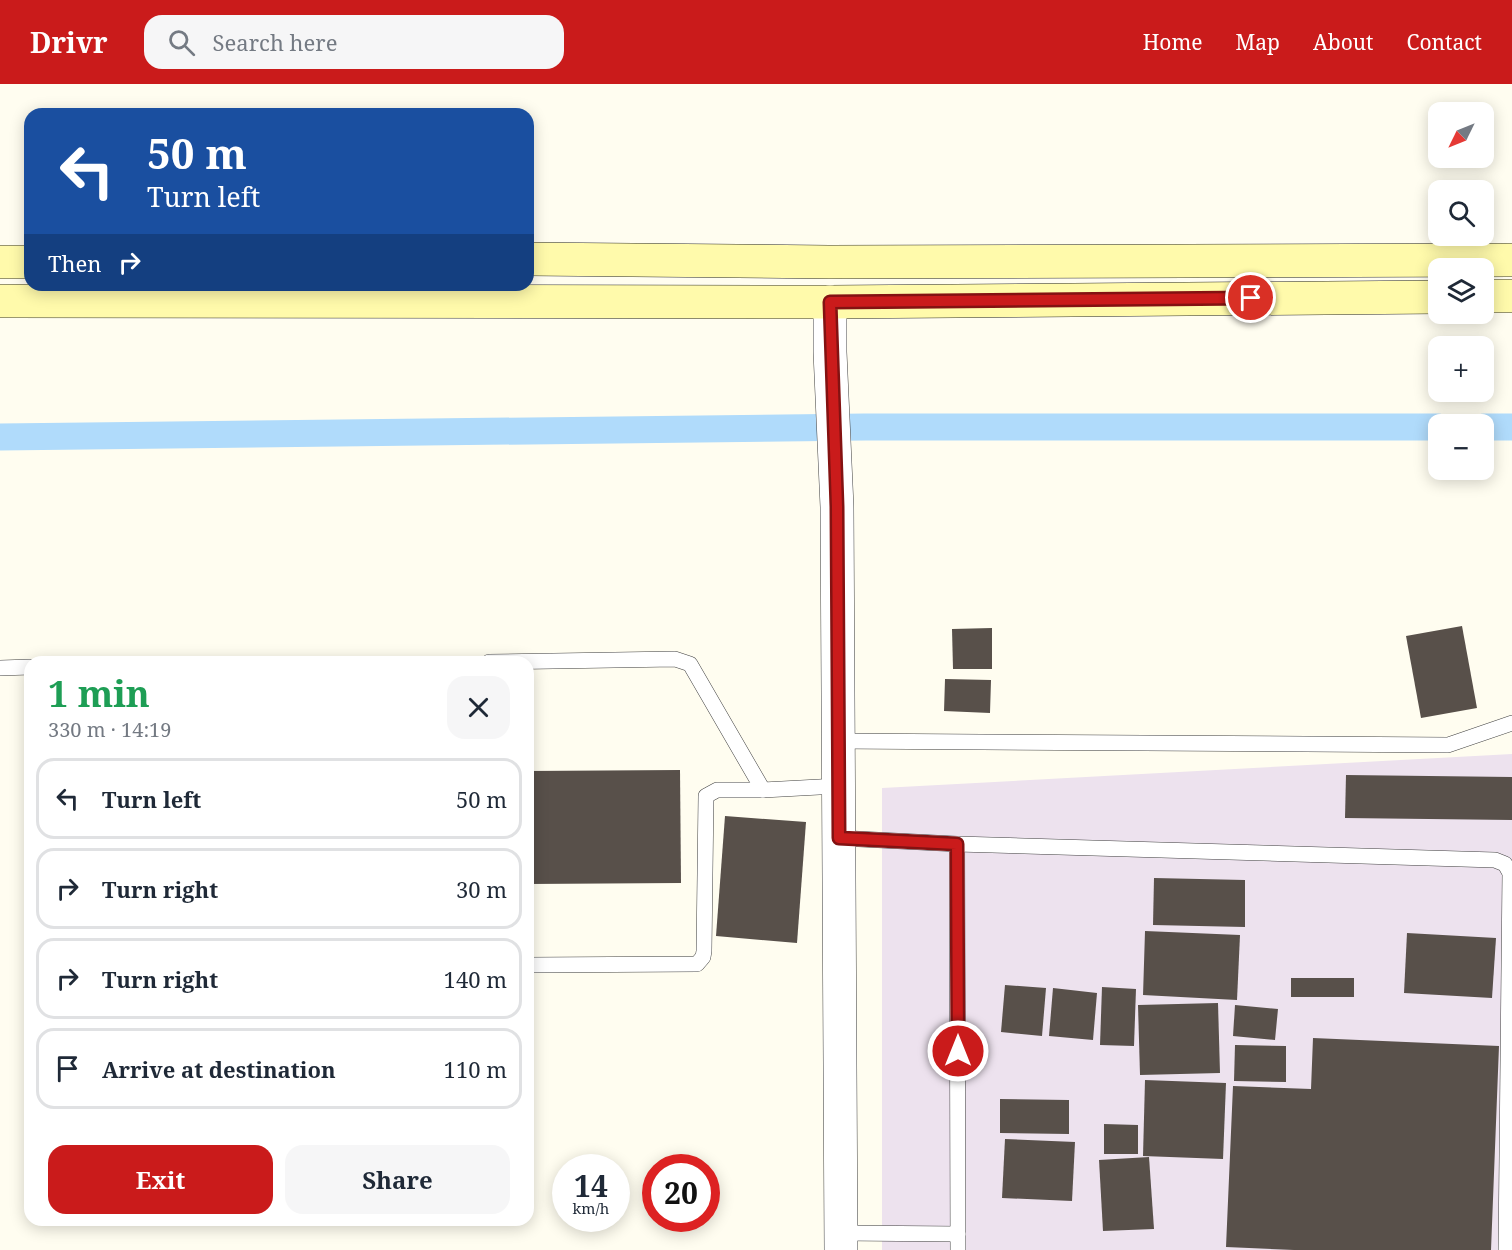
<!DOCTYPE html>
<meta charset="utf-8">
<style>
body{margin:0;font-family:"Noto Serif",serif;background:#f6f6f7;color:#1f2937;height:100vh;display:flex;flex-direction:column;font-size:22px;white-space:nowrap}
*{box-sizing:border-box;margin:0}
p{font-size:20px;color:#747a83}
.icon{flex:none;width:33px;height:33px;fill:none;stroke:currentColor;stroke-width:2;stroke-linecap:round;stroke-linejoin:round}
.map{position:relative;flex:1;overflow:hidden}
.details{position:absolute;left:24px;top:572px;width:510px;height:570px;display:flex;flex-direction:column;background:#fff;border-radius:18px;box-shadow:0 3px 15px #0003}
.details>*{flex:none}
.top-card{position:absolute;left:24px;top:24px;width:510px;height:183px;border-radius:18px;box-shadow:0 3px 15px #0003;background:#1a4fa0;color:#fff;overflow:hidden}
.needle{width:39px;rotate:227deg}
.buttons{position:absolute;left:1428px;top:18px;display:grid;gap:12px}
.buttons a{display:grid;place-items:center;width:66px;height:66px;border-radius:12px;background:#fff;box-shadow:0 3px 15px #0003;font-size:30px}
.speed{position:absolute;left:552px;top:1070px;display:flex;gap:12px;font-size:30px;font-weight:700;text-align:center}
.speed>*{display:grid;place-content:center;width:78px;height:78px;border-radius:50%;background:#fff;box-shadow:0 3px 15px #0003;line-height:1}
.speed small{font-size:15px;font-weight:400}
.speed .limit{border:9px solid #d22;background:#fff;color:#111}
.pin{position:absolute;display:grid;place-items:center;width:51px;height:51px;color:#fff;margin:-26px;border:3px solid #fff;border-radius:50%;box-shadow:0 2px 6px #0007}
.me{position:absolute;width:66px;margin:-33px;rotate:0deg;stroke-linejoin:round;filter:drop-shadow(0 0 4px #0008)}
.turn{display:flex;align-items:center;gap:21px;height:126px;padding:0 24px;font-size:27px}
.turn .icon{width:78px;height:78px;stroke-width:2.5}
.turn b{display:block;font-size:42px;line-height:51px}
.then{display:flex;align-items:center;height:57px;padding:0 24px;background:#0003;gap:12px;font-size:22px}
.round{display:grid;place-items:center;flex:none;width:63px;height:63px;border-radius:18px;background:#f6f6f7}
.overview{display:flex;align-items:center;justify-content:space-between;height:102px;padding:0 24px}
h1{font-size:36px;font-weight:700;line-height:45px;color:#1e9e55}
.cta{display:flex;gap:12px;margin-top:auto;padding:12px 24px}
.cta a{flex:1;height:69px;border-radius:18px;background:#ca1b1b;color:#fff;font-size:24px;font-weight:700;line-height:69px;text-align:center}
.cta a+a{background:#f6f6f7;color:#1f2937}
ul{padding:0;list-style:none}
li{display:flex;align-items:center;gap:18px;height:81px;margin:0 12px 9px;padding:0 12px;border:3px solid #e0e1e3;border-radius:18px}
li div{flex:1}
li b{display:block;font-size:22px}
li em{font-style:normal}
header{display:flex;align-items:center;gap:36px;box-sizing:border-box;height:84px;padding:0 30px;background:#ca1b1b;color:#fff}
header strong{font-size:28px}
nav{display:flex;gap:33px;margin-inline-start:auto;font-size:21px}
.search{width:420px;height:54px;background:#f6f6f7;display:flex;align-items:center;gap:15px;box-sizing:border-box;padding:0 21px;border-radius:18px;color:#747a83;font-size:22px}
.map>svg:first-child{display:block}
</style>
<header>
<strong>Drivr</strong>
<div class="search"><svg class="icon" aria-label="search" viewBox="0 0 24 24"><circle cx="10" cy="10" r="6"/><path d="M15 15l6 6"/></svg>Search here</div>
<nav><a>Home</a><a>Map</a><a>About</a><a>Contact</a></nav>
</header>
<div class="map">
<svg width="1512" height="1166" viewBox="0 0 1512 1166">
<rect width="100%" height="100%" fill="#fffdf0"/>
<polygon fill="#ede2ee" points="1512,670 1512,1166 882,1166 882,704"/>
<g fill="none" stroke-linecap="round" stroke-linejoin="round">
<g stroke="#b0dbfb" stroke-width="27">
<polyline points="1484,343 1512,343"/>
<polyline points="0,353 865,343 1438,343"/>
</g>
</g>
<g fill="#58504a">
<polygon points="1462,542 1477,624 1421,634 1406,552"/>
<polygon points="992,544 992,585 953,585 952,545"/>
<polygon points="945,595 991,596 990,629 944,627"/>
<polygon points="680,686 681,799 528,800 528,687"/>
<polygon points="1346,691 1512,693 1512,736 1345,734"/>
<polygon points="725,732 806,738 797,859 716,852"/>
<polygon points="1154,794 1245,796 1245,843 1153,841"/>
<polygon points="1145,847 1240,851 1237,916 1143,911"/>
<polygon points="1407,849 1496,854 1492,914 1404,909"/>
<rect x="1291" y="894" width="63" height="19"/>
<polygon points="1005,901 1046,904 1042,952 1001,948"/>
<polygon points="1102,903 1136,905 1134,962 1100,961"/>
<polygon points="1053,904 1097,909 1093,956 1049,952"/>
<polygon points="1218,919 1220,989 1140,991 1138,921"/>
<polygon points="1235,921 1278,925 1275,956 1233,952"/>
<polygon points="1313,954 1499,962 1491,1166 1294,1166 1226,1163 1233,1002 1311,1005"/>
<polygon points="1235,961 1286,962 1286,998 1234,997"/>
<polygon points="1145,996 1226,999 1223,1075 1143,1072"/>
<polygon points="1000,1015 1069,1016 1069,1050 1000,1049"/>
<polygon points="1104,1040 1138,1041 1138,1070 1104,1070"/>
<polygon points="1005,1055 1075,1058 1072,1117 1002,1114"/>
<polygon points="1149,1073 1154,1145 1103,1147 1099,1076"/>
</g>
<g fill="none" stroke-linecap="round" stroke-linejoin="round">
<g stroke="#414141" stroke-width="16">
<g id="service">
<polyline points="489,578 675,575 690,580 763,706"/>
<polyline points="0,584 30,583"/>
<polyline points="838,657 1448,661 1512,639"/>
<polyline points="839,754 957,760 1495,776 1505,780 1510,789 1506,1166"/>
<polyline points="957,760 958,1166"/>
<polyline points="528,881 697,880 703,873 704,867 706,712 717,706 763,706 838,702"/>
<polyline points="841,1149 958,1150"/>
</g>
</g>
<g stroke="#414141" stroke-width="34">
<polyline id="tertiary" points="830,218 830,268 837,423 841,1166"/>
</g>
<g stroke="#303030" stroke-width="34">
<g id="secondary">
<polyline points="528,175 829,178 1512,176"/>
<polyline points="0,178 30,178"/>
<polyline points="1484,212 1512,212"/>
<polyline points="0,217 830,218 1438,213"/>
</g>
</g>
<use href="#service" stroke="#fff" stroke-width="15"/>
<use href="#tertiary" stroke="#fff" stroke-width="33"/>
<use href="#secondary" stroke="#fffaab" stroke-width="33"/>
</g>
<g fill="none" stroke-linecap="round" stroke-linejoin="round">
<g stroke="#831212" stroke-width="15">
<polyline id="route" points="958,967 957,760 839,754 837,423 830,218 1251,214"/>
</g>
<use href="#route" stroke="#ca1b1b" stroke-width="10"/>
</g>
</svg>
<div class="buttons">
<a><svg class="needle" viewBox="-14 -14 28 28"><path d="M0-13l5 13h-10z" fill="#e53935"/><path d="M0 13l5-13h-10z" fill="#747a83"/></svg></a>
<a><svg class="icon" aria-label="search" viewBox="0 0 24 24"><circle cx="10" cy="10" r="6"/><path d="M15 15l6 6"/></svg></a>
<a><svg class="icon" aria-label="layers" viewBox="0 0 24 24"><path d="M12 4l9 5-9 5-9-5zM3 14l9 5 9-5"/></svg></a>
<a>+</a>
<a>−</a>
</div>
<div class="speed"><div>14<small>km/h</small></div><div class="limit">20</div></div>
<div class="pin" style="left:1251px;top:214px;background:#d93025"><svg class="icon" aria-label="arrive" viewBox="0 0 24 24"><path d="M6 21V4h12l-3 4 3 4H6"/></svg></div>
<svg class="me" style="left:958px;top:967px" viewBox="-20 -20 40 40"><circle r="17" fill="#ca1b1b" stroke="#fff" stroke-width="3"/><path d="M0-11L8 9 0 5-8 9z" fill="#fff"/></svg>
<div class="top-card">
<div class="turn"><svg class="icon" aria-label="left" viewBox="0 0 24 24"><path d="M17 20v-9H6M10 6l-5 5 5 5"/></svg><div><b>50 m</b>Turn left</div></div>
<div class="then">Then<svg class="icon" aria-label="right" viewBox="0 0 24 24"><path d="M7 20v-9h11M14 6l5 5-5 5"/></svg></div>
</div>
<section class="details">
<div class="overview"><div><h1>1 min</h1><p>330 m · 14:19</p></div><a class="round"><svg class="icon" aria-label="close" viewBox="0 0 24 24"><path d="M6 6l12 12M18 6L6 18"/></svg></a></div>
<ul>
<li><svg class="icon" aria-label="left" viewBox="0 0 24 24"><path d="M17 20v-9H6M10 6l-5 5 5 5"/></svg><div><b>Turn left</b></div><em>50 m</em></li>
<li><svg class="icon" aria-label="right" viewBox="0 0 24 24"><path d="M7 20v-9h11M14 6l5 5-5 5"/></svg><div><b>Turn right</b></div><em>30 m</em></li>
<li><svg class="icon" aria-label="right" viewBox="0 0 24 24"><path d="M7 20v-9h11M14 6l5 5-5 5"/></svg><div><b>Turn right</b></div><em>140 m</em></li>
<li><svg class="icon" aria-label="arrive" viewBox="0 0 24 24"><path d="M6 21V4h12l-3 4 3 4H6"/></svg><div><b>Arrive at destination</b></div><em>110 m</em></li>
</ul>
<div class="cta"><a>Exit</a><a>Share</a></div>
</section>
</div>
